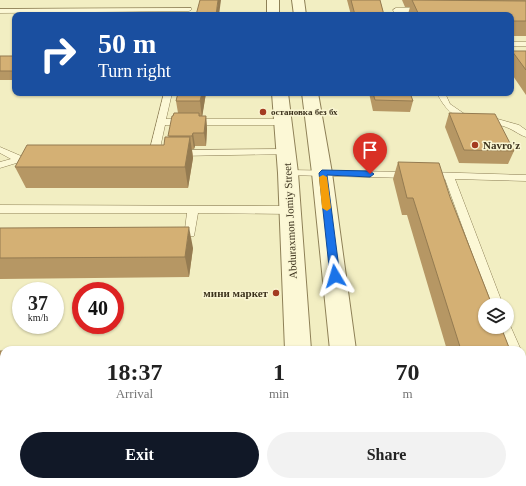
<!DOCTYPE html>
<meta charset="utf-8">
<style>
body{margin:0;font-family:"Times New Roman",serif;background:#f2f2f2;color:#222;height:100vh;display:flex;flex-direction:column;font-size:15px;white-space:nowrap}
*{box-sizing:border-box;margin:0}
p{font-size:13px;color:#767676}
.icon{flex:none;width:22px;height:22px;fill:none;stroke:currentColor;stroke-width:2;stroke-linecap:round;stroke-linejoin:round}
.map{position:relative;flex:1;overflow:hidden}
.drawer{position:absolute;left:0px;top:346px;width:526px;height:140px;display:flex;flex-direction:column;background:#fff;border-radius:12px 12px 0 0;box-shadow:0 1px 3px #0004}
.drawer>*{flex:none}
.banner{position:absolute;left:12px;top:12px;width:502px;height:84px;border-radius:8px;box-shadow:0 1px 3px #0004;background:#1a4fa0;color:#fff;overflow:hidden}
.fabs{position:absolute;left:478px;top:298px;display:grid;gap:8px}
.fabs a{display:grid;place-items:center;width:36px;height:36px;border-radius:50%;background:#fff;box-shadow:0 1px 3px #0004;font-size:20px}
.speed{position:absolute;left:12px;top:282px;display:flex;gap:8px;font-size:20px;font-weight:700;text-align:center}
.speed>*{display:grid;place-content:center;width:52px;height:52px;border-radius:50%;background:#fff;box-shadow:0 1px 3px #0004;line-height:1}
.speed small{font-size:10px;font-weight:400}
.speed .limit{border:6px solid #d22;background:#fff;color:#111}
.pin{position:absolute;display:grid;place-items:center;width:34px;height:34px;color:#fff;margin:-41px -17px;border-radius:50% 50% 50% 0;rotate:-45deg;box-shadow:0 0 4px #0007}
.pin .icon{rotate:45deg}
.me{position:absolute;width:44px;margin:-22px;rotate:353deg;stroke-linejoin:round;filter:drop-shadow(0 0 3px #0008)}
.turn{display:flex;align-items:center;gap:14px;height:84px;padding:0 20px;font-size:18px}
.turn .icon{width:52px;height:52px;stroke-width:2.5}
.turn b{display:block;font-size:28px;line-height:34px}
.eta{display:flex;justify-content:space-evenly;align-items:center;height:68px;text-align:center}
.eta b{font-size:24px;font-weight:700;line-height:28px}
.primary-button{display:flex;gap:8px;margin-top:auto;padding:8px 20px}
.primary-button a{flex:1;height:46px;border-radius:24px;background:#111827;color:#fff;font-size:16px;font-weight:700;line-height:46px;text-align:center}
.primary-button a+a{background:#f2f2f2;color:#222}
.map>svg:first-child{display:block}
</style>
<div class="map">
<svg width="526" height="486" viewBox="0 0 526 486">
<rect width="100%" height="100%" fill="#f2eec2"/>
<g fill="none" stroke-linecap="round" stroke-linejoin="round">
<g stroke="#8e8057" stroke-width="1">
<g id="service">
<polygon points="191,8 191,10 189,11 0,13 0,9"/>
<polygon points="396,8 423,8 426,10 423,12 400,12 401,15 395,15 393,10"/>
<rect x="511" y="42" width="15" height="4"/>
<polygon points="164,93 172,93 166,119 283,119 287,122 283,125 165,125 159,153 154,156 149,153"/>
<path d="M437 93H445L450 104 466 115 494 118 519 125 526 130V137C519 135 513 129 503 126 473 118 453 127 437 93Z"/>
<polygon points="0,147 21,156 33,152 38,155 36,157 0,168 0,162 11,159 0,153"/>
<polygon points="286,149 291,152 289,154 178,156 173,153 178,150"/>
<polygon points="288,170 409,172 414,175 409,178 285,175 283,173 285,171"/>
<polygon points="428,172 526,175 526,181 455,179 503,305 491,305 445,179 425,177 423,175 425,173"/>
<polygon points="0,205 290,206 294,207 295,210 294,213 290,214 198,213 194,236 172,236 171,233 172,230 185,229 187,213 0,213"/>
<polygon points="507,322 509,323 521,350 507,350 499,327 507,327"/>
<polygon points="522,365 526,366 526,388 522,387"/>
<rect x="0" y="451" width="4" height="16"/>
<polygon points="123,482 139,482 138,486 122,486"/>
</g>
</g>
<g stroke="#8e8057" stroke-width="2">
<g id="tertiary">
<rect x="267" y="0" width="12" height="15"/>
<polygon points="292,0 304,0 306,15 294,15"/>
<polygon points="272,93 288,93 298,173 311,350 285,350 278,173"/>
<polygon points="302,93 318,93 332,173 356,350 330,350 312,173"/>
<rect x="290" y="482" width="32" height="4"/>
<rect x="343" y="482" width="32" height="4"/>
</g>
</g>
<use href="#service" fill="#fcf8d6" fill-rule="evenodd"/>
<use href="#tertiary" fill="#fcf8d6" fill-rule="evenodd"/>
</g>
<g fill="#b69764">
<polygon points="347,0 380,0 384,15 351,15"/>
<polygon points="402,0 526,0 526,36 511,36 511,15 409,15 408,14 410,7 405,7"/>
<polygon points="512,51 526,51 526,95 511,73 511,54"/>
<rect x="0" y="56" width="15" height="24"/>
<polygon points="178,93 206,93 202,116 206,116 207,129 206,146 195,146 194,149 192,149 193,158 188,188 26,188 15,167 164,145 169,137 178,113 176,101"/>
<polygon points="369,93 410,93 413,101 410,112 373,111"/>
<polygon points="449,113 514,151 508,164 459,163 445,127"/>
<polygon points="398,162 450,197 510,350 447,350 407,215 402,215 393,179"/>
<polygon points="0,228 193,248 189,277 0,279"/>
<rect x="0" y="351" width="4" height="67"/>
<polygon points="486,482 522,482 526,486 487,486"/>
</g>
<g fill="#947b51">
<polygon points="218,0 221,0 219,15 216,15"/>
<polygon points="202,93 206,93 202,118 200,101"/>
<polygon points="206,116 207,129 206,146 204,133"/>
<polygon points="193,133 195,146 194,149 192,136"/>
<polygon points="190,137 193,158 188,188 185,167"/>
<polygon points="189,227 193,248 189,277 185,257"/>
</g>
<g fill="#d4b074" stroke="#947b51">
<polygon points="200,0 218,0 216,15 196,15"/>
<polygon points="351,0 380,0 384,15 355,15"/>
<polygon points="412,0 526,1 526,21 511,21 511,15 419,15"/>
<polygon points="512,51 526,51 526,70"/>
<rect x="0" y="56" width="15" height="15"/>
<polygon points="178,93 202,93 200,101 176,101"/>
<polygon points="373,93 410,93 413,101 375,100"/>
<polygon points="174,113 199,113 199,116 206,116 204,133 193,133 192,136 168,136 172,116 173,116"/>
<polygon points="449,113 495,114 514,151 464,150"/>
<polygon points="165,137 190,137 185,167 15,167 27,145 164,145"/>
<polygon points="398,162 439,163 450,197 492,305 485,305 485,327 501,327 510,350 461,350 413,198 407,198"/>
<polygon points="189,227 185,257 0,258 0,228"/>
<polygon points="0,351 4,351 4,400 0,401"/>
<polygon points="522,381 526,391 526,486 503,486 502,482 522,482"/>
</g>
<polygon fill="#1a73e8" stroke="#114b97" points="322,170 370,171 374,174 370,177 327,175 340,276 338,279 331,279 330,276 319,173"/>
<polygon fill="#f59e0b" points="323,175 327,177 331,208 327,211 322,208 319,177"/>
<g fill="#a33b21" stroke="#f9f5d2" stroke-width="1.5">
<circle cx="263" cy="112" r="4"/>
<circle cx="475" cy="145" r="4"/>
<circle cx="276" cy="293" r="4"/>
</g>
<g text-anchor="middle" dominant-baseline="central" stroke-width="3" stroke-linejoin="round" paint-order="stroke">
<g font-size="9" font-weight="bold" fill="#3c321d" stroke="#f9f5d2" text-anchor="start">
<text x="271" y="112">остановка без бх</text>
</g>
<g font-size="11" font-weight="bold" fill="#3c321d" stroke="#f9f5d2" text-anchor="start">
<text x="483" y="145">Navro'z</text>
<text x="268" y="293" text-anchor="end">мини маркет</text>
</g>
<g font-size="11" fill="#3c321d" stroke="#f9f5d2">
<text transform="translate(290 221) rotate(-93)">Abduraxmon Jomiy Street</text>
</g>
</g>
</svg>
<div class="fabs">
<a><svg class="icon" aria-label="layers" viewBox="0 0 24 24"><path d="M12 4l9 5-9 5-9-5zM3 14l9 5 9-5"/></svg></a>
</div>
<div class="speed"><div>37<small>km/h</small></div><div class="limit">40</div></div>
<div class="pin" style="left:370px;top:174px;background:#d93025"><svg class="icon" aria-label="arrive" viewBox="0 0 24 24"><path d="M6 21V4h12l-3 4 3 4H6"/></svg></div>
<svg class="me" style="left:335px;top:276px" viewBox="-20 -20 40 40"><path d="M0-17L14 15 0 8-14 15z" fill="#1a73e8" stroke="#fff" stroke-width="4"/></svg>
<div class="banner">
<div class="turn"><svg class="icon" aria-label="right" viewBox="0 0 24 24"><path d="M7 20v-9h11M14 6l5 5-5 5"/></svg><div><b>50 m</b>Turn right</div></div>
</div>
<section class="drawer">
<div class="eta">
<div><b>18:37</b><p>Arrival</p></div>
<div><b>1</b><p>min</p></div>
<div><b>70</b><p>m</p></div>
</div>
<div class="primary-button"><a>Exit</a><a>Share</a></div>
</section>
</div>
